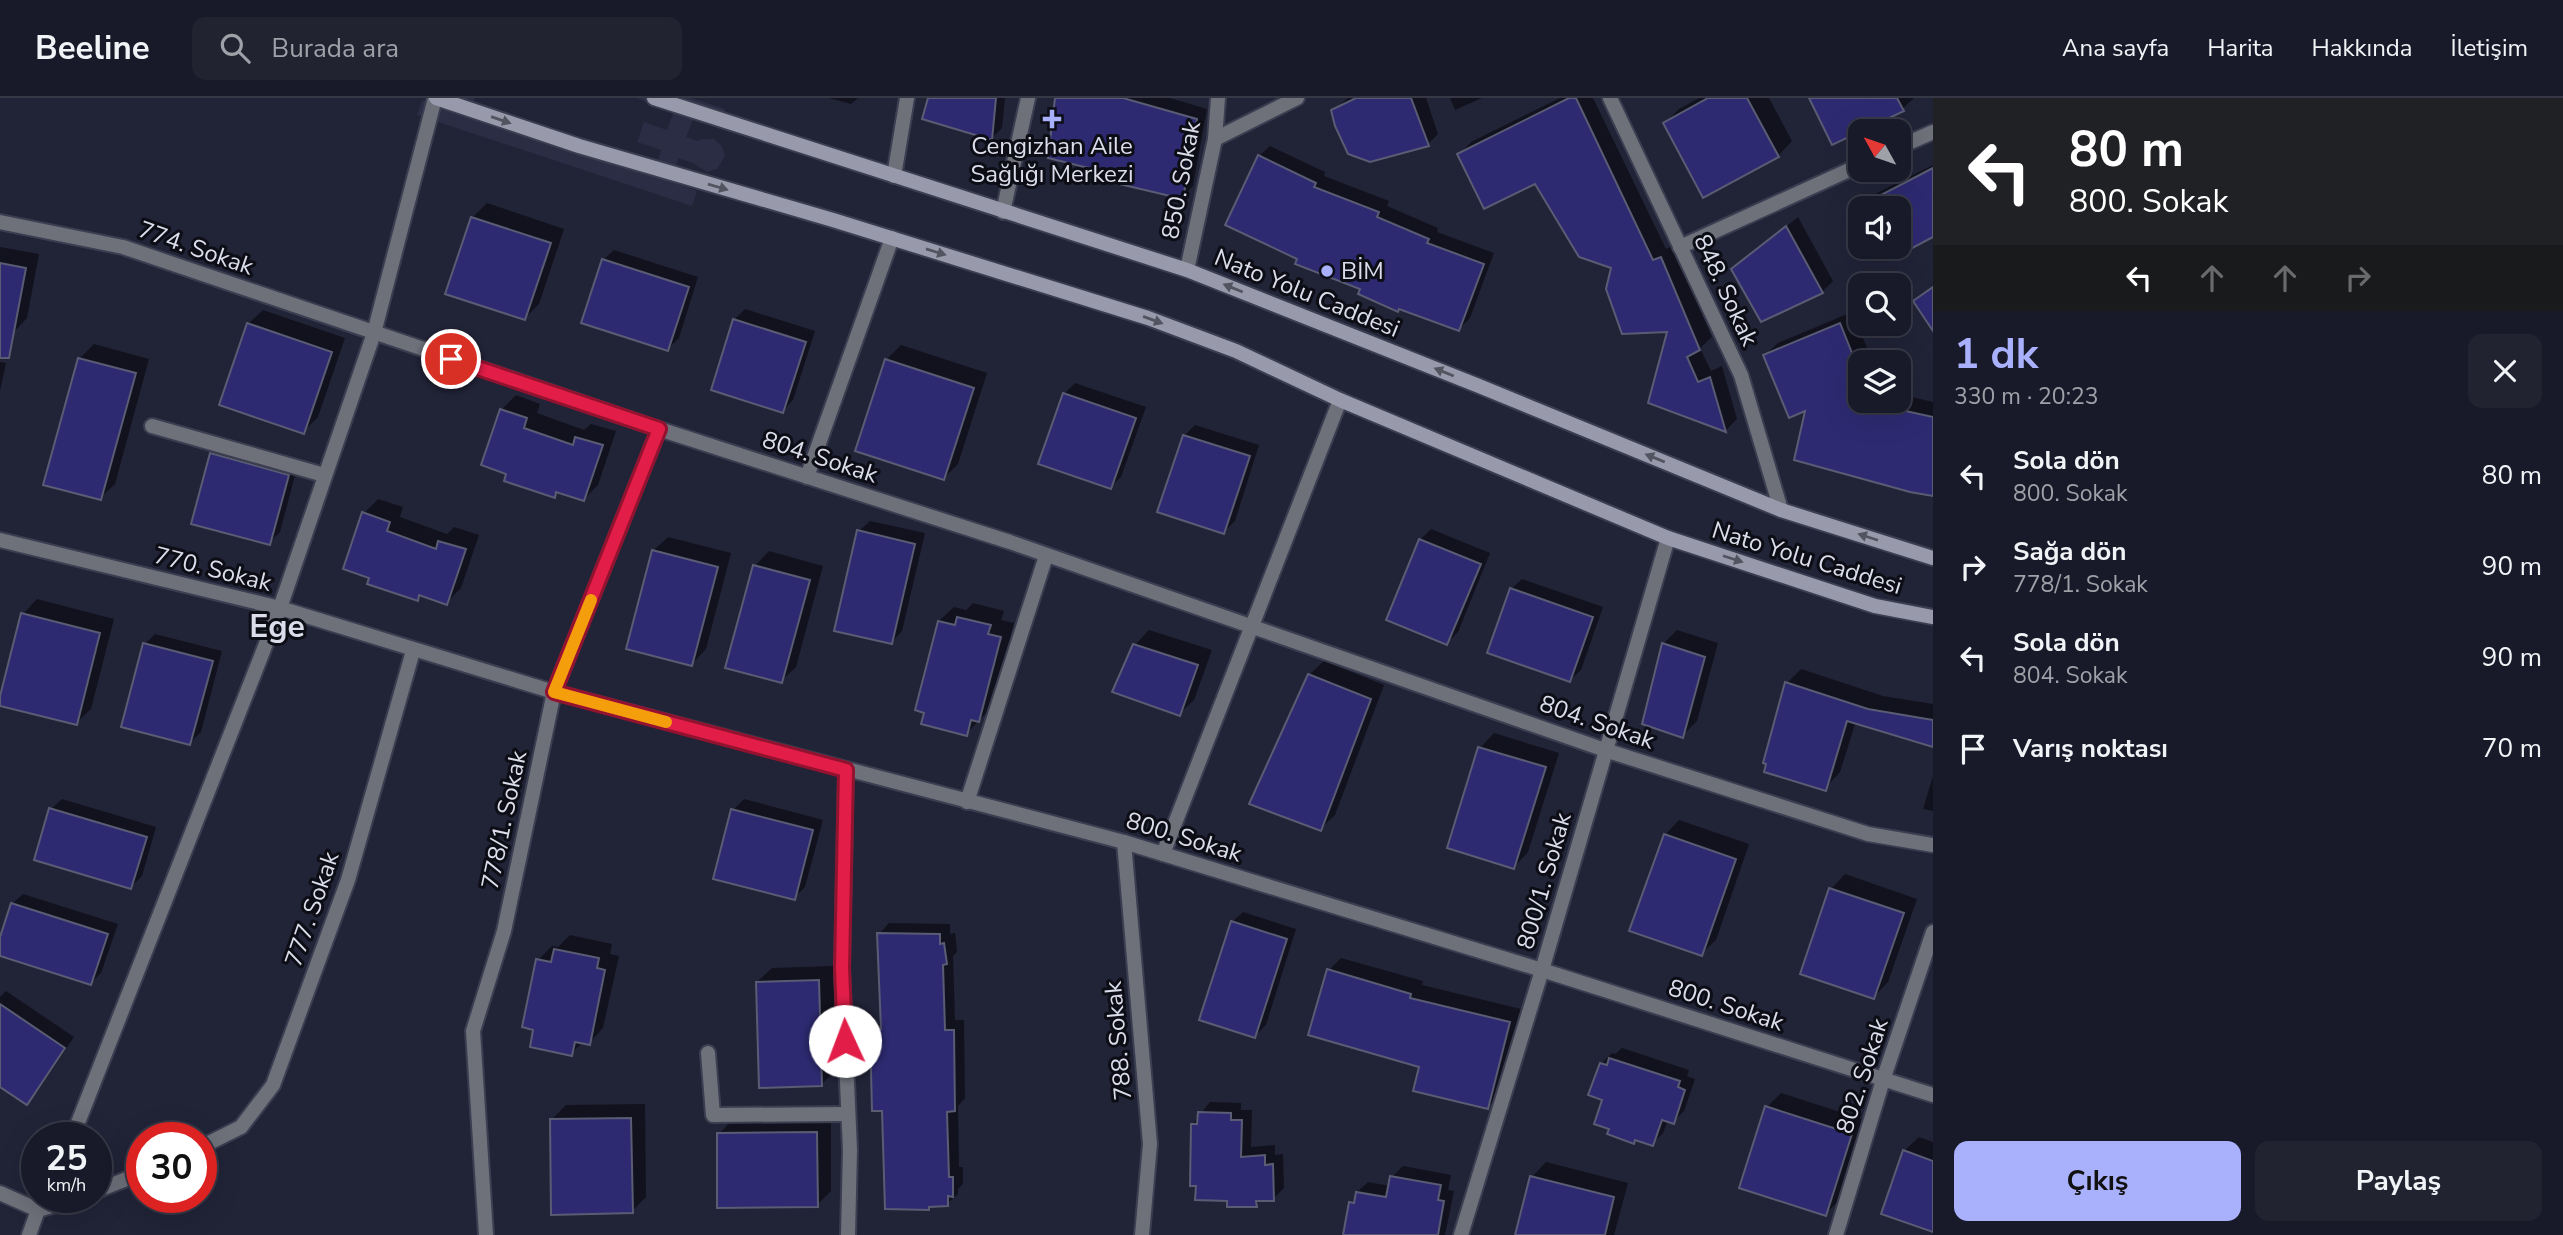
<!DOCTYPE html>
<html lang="tr">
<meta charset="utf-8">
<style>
body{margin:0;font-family:"Nunito Sans",sans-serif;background:#222331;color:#f1f3f6;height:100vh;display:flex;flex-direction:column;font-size:26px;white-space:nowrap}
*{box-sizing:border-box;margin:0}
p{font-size:23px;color:#9fa1a8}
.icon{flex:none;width:38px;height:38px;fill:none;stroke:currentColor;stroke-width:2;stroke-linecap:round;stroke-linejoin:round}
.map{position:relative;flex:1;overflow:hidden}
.drawer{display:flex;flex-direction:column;background:#191a29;width:630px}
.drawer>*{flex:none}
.hud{background:#202124;color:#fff;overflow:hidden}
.needle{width:46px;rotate:310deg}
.fabs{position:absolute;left:1848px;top:21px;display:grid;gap:14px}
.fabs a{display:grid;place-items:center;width:63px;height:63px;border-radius:14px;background:#191a29;box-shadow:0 7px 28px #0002,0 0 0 2px #373846;font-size:35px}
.speed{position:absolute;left:21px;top:1024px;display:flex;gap:14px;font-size:35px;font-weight:700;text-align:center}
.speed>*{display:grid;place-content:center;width:91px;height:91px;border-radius:50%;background:#191a29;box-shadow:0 7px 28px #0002,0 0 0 2px #373846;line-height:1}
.speed small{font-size:18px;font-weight:400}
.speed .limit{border:10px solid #d22;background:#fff;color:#111}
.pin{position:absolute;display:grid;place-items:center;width:60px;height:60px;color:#fff;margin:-30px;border:4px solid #fff;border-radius:50%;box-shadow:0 2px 7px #0007}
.me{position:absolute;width:77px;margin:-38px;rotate:358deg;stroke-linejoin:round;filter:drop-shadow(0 0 5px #0008)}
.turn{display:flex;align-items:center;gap:24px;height:147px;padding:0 21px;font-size:32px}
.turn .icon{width:91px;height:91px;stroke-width:2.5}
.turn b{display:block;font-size:49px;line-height:60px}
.lanes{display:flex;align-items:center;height:66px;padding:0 21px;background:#0003;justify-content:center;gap:35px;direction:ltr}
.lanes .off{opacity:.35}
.round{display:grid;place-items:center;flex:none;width:74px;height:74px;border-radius:14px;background:#222331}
.headline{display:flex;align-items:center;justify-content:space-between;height:119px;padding:0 21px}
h1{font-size:42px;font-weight:700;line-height:52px;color:#a9b0fc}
.primary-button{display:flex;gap:14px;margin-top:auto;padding:14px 21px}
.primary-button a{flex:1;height:80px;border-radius:14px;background:#a9b0fc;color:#111;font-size:28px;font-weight:700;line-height:80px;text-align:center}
.primary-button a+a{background:#222331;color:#f1f3f6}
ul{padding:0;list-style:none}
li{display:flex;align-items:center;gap:21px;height:91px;padding:0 21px}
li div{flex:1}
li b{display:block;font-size:26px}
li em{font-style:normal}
header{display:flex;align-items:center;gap:42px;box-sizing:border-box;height:98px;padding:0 35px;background:#191a29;border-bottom:2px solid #373846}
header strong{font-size:33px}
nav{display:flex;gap:38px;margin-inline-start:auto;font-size:24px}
.search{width:490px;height:63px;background:#222331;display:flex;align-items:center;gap:18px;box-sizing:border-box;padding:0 24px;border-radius:14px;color:#9fa1a8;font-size:26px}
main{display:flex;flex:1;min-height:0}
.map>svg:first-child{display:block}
</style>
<header>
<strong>Beeline</strong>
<div class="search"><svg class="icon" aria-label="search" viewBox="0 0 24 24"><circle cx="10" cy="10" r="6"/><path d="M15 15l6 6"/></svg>Burada ara</div>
<nav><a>Ana sayfa</a><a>Harita</a><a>Hakkında</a><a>İletişim</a></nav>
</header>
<main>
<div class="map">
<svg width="1933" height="1137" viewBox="0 0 1933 1137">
<rect width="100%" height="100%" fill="#212337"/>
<polygon fill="#2b2d45" points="454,0 475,0 469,18 653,78 661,52 637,44 644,24 667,32 674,13 636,0 692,0 725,11 720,28 694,19 686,39 698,43 703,41 714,41 722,48 725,58 717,71 707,74 693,65 678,60 672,84 697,93 692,108 417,17 422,2 449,11"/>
<g fill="#0007">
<polygon points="829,0 858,0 851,6"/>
<polygon points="930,0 1005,0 1002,30 992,40"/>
<polygon points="1056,0 1170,0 1207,11 1193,88 1183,99 1119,76"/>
<polygon points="1348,0 1426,0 1438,36 1428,46 1333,13"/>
<polygon points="1450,0 1482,0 1455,12"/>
<polygon points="1560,0 1593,0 1666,151 1673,148 1712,239 1700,250 1711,273 1722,268 1737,321 1726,332 1650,304 1670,232 1536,83 1459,56 1471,44"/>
<polygon points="1699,0 1769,0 1792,43 1778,58 1665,25 1679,11"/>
<polygon points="1811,0 1914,0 1902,11"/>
<polygon points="1270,48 1325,74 1324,78 1389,103 1387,108 1438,130 1437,134 1494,155 1470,220 1459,231 1362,190 1299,160 1259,58"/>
<polygon points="1933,67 1933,137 1891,159 1886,149 1899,149 1899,110 1866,110 1865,107 1875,96"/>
<polygon points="487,105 564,131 539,206 525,220 472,120"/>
<polygon points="1798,119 1833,183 1822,194 1762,222 1733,171"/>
<polygon points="0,149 39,156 27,220 13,235 0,232"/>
<polygon points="614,152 698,179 679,240 668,251 603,162"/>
<polygon points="745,211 815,233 793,302 783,313 734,222"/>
<polygon points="263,212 345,240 318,319 303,334 248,226"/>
<polygon points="1852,214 1873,264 1860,264 1860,303 1899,303 1899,296 1933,304 1933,396 1807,310 1765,257 1778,245"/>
<polygon points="94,246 149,261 115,386 100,400 80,260"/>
<polygon points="901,247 987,275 958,366 944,380 886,262"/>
<polygon points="0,264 6,265 0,293"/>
<polygon points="1075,285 1146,309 1121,379 1110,389 1064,296"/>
<polygon points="516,297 540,306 537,315 584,332 591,326 616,333 598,387 584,401 559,393 554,398 508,375 501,312"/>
<polygon points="1195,327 1259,347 1235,423 1224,434 1184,338"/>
<polygon points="222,345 298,366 280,434 269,445 212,355"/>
<polygon points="378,401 403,409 400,419 447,436 454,429 479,437 461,490 446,505 422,496 417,501 371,479 364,415"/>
<polygon points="870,423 925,435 902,533 892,544 859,433"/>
<polygon points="1431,431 1490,455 1458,534 1447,545 1420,442"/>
<polygon points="668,439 731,455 706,551 692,566 653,453"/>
<polygon points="769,453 823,468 796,569 781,583 755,468"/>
<polygon points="1522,481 1603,509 1581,572 1570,582 1511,491"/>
<polygon points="37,501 114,521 91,611 76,625 0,606 23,516"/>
<polygon points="973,505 1004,513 1001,522 1014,525 993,608 966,636 939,523 954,509 966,512"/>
<polygon points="1149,532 1212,552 1194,602 1179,616 1135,547"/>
<polygon points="1677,532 1718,545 1697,623 1682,638 1663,546"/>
<polygon points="155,536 222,553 201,634 190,645 145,546"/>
<polygon points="1324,563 1384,587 1335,717 1320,731 1309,577"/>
<polygon points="1801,571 1883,598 1933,606 1933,647 1856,623 1840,674 1826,689 1787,585"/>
<polygon points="1494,635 1559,655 1528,754 1514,769 1480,650"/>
<polygon points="1933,678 1933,713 1923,711"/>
<polygon points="62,701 156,729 142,778 131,789 51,711"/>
<polygon points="744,701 823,722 805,789 794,800 733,712"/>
<polygon points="1679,722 1749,746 1716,842 1701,856 1665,737"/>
<polygon points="1845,776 1917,801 1888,884 1874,899 1802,875 1831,791"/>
<polygon points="23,796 118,826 101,875 91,885 0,856 0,845 12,806"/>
<polygon points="1243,814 1296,831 1266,927 1255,938 1232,824"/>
<polygon points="889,825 950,826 950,836 955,835 957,854 953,858 955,922 964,922 965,1000 958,1008 959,1069 963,1069 963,1086 958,1091 958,1096 947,1106 931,1107 928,1110 884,1012 872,933 883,922 879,836"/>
<polygon points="570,837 612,846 610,856 619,858 603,930 589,945 583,944 571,956 535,931 538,862 552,848 558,849"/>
<polygon points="1341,860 1423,883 1422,887 1521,911 1500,997 1488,1009 1421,968 1329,872"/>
<polygon points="833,868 836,972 821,987 757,884 772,870"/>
<polygon points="6,893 74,939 37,994 26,1004 0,986 0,899"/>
<polygon points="1622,950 1689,972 1687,978 1695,981 1684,1013 1673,1024 1668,1022 1663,1035 1652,1046 1611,1030 1604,1001 1601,966 1612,955 1615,956"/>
<polygon points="1781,995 1865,1022 1840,1102 1825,1116 1767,1009"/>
<polygon points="1210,1004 1241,1005 1241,1012 1252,1012 1251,1049 1275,1047 1275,1057 1283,1056 1284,1090 1273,1101 1262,1101 1256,1107 1229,1102 1192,1027"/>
<polygon points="645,1006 646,1099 632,1113 551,1022 566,1007"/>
<polygon points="831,1020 831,1093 817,1107 719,1036 733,1021"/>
<polygon points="1919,1039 1933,1044 1933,1132 1904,1053"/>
<polygon points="1546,1064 1628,1085 1614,1137 1517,1137 1532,1079"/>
<polygon points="1403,1068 1451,1077 1448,1092 1454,1093 1445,1137 1350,1137 1351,1105 1357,1099 1357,1094 1368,1084 1390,1088 1392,1079"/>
</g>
<g fill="#2d2a72" stroke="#595c73" stroke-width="2">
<polygon points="928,0 996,0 992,42 922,21"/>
<polygon points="1055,0 1123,0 1197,21 1183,101 1115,85 1117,77 1048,60"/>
<polygon points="1356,0 1411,0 1429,48 1370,64 1348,56 1335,28 1331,12"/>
<polygon points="1569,0 1576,0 1653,162 1661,159 1700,252 1687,259 1698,284 1710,279 1726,334 1648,305 1667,234 1622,236 1606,191 1611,170 1579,159 1535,86 1484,111 1457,56"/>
<polygon points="1708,0 1747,0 1779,59 1703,100 1663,25"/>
<polygon points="1809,0 1897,0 1904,13 1832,47"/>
<polygon points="1258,57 1316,85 1314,89 1379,114 1377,119 1429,141 1427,145 1484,166 1459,233 1399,211 1398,214 1358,196 1360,191 1295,166 1297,161 1225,127"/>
<polygon points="1933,70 1933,139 1899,157 1899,110 1856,110"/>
<polygon points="471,119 551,145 525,222 445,196"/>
<polygon points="1786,128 1823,195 1761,224 1731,171"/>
<polygon points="602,161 689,189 668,253 581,225"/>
<polygon points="0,165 26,170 9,260 0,260"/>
<polygon points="1933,189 1933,233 1913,203"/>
<polygon points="733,221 806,244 783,315 711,292"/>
<polygon points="247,225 332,254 304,336 219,307"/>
<polygon points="1840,225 1860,275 1860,303 1933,319 1933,398 1910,394 1794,362 1805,313 1789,320 1763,257"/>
<polygon points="78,260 136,275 101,402 43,387"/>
<polygon points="885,261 974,290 944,382 855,353"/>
<polygon points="1063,295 1136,320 1111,391 1038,366"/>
<polygon points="500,311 527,320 524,330 573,347 575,339 603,347 584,403 556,394 555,400 504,383 506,376 481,367"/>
<polygon points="1183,337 1250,358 1224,436 1157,414"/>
<polygon points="210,355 289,377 270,447 191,426"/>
<polygon points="362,414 390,424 387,433 436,451 438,443 466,451 447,507 419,497 418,503 367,486 369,480 343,471"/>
<polygon points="857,432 915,446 892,546 834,533"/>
<polygon points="1419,441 1481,466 1447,547 1386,522"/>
<polygon points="652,452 718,469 692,568 626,551"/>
<polygon points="753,467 810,482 782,585 725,570"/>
<polygon points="1510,490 1593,519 1570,584 1487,555"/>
<polygon points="21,515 100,535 77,627 0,608 0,598"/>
<polygon points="957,519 991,527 988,536 1001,539 979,624 971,622 967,638 921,626 924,615 915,612 938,523 955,527"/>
<polygon points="143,545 213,563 190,647 121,629"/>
<polygon points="1662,545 1705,559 1683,640 1642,626"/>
<polygon points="1133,546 1198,567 1180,618 1112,594"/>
<polygon points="1308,576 1371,601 1321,733 1249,706"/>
<polygon points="1785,584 1868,611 1933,622 1933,649 1847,623 1826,693 1764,674 1766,666 1763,665"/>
<polygon points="1478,649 1546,669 1514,771 1447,750"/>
<polygon points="49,710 147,739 131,791 34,762"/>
<polygon points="731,711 813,732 795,802 713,781"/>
<polygon points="1664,736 1736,761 1702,858 1629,833"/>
<polygon points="1829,790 1904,815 1874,901 1800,876"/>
<polygon points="11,805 108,836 91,887 0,858 0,839"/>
<polygon points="1231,823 1287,841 1255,940 1199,922"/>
<polygon points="877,835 940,836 940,846 944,845 947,866 943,867 945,932 954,932 955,1013 947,1014 949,1079 953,1079 953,1099 948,1098 948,1108 929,1109 929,1112 885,1111 882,1013 872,1013 870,932 881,931"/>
<polygon points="554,851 599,860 597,870 605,872 590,947 575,944 572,958 530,949 533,932 522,929 536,861 551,864"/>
<polygon points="1327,871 1411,896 1410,900 1510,924 1488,1011 1413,993 1419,969 1308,937"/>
<polygon points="819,882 822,988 759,990 756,884"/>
<polygon points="0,906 65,950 27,1007 0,989"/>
<polygon points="1609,960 1680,983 1678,989 1685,992 1674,1026 1662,1022 1653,1048 1635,1042 1634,1046 1607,1036 1609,1031 1594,1026 1602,1002 1588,997 1600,965 1607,967"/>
<polygon points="1765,1008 1852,1036 1826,1118 1739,1090"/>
<polygon points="1198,1014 1231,1015 1231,1022 1242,1022 1241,1059 1265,1057 1265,1067 1273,1066 1274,1103 1256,1103 1257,1109 1227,1109 1227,1103 1195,1102 1196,1088 1190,1088 1191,1026 1197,1026"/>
<polygon points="631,1020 633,1115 551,1117 550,1021"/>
<polygon points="817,1034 818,1109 717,1110 717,1035"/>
<polygon points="1903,1052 1933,1063 1933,1134 1881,1116"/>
<polygon points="1390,1078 1441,1087 1438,1102 1444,1103 1438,1137 1343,1137 1349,1104 1354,1105 1356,1094 1386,1099"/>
<polygon points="1530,1078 1614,1099 1605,1137 1515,1137"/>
</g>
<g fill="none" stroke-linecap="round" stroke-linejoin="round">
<g stroke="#3b3d50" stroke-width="18">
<g id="minor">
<polyline points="1610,0 1741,277 1781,412"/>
<polyline points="1215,41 1297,0"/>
<polyline points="1899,49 1933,34"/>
<polyline points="894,78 907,0"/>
<polyline points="1003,114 1028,0"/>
<polyline points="0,124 123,149 659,331 1010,444 1605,652 1868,736 1933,747"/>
<polyline points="1680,149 1860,67"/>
<polyline points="1187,172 1215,41 1218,0"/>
<polyline points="152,328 324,377"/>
<polyline points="807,379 892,140"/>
<polyline points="0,442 280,510 554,594 1124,744 1542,872 1933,997"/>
<polyline points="846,672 842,870 850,1052 848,1137"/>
<polyline points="967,704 1046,458"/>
<polyline points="1124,744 1150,1046 1142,1137"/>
<polyline points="1163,756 1340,302"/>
<polyline points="708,955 713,1017 848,1016"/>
<polyline points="72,1040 280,510 374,235 435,0"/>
<polyline points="201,1049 241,1029 273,987 348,782 413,553"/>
<polyline points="96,1093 142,1075"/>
<polyline points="0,1095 38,1112 44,1099"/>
<polyline points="29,1137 38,1112 82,1099"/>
<polyline points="486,1137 473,933 504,833 554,594 659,331"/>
<polyline points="1461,1137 1542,872 1668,440"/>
<polyline points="1836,1137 1883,982 1933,834"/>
</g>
</g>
<g stroke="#3b3d50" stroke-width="18">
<g id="secondary">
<polyline points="436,0 579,48 833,122 1148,220 1236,253 1340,302 1668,440 1875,508 1933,519"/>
<polyline points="654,0 1187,172 1479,288 1781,412 1933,460"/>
</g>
</g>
<use href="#minor" stroke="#6e707a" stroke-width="14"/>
<use href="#secondary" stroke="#989aab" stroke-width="14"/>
</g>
<defs><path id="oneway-solid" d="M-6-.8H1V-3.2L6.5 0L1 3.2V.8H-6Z" transform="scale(1.75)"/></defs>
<g fill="#525460">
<use href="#oneway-solid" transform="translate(501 22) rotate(19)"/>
<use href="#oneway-solid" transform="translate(718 89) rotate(16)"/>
<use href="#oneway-solid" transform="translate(936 154) rotate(17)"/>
<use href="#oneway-solid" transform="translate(1233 190) rotate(-158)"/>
<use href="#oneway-solid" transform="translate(1153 222) rotate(20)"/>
<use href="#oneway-solid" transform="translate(1444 274) rotate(-158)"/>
<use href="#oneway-solid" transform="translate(1655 360) rotate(-158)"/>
<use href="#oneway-solid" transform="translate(1868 439) rotate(-162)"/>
<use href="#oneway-solid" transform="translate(1733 461) rotate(18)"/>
</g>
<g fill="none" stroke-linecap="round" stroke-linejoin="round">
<g stroke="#92132f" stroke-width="18">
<polyline id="route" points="451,261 659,331 554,594 846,672 842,870 845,943"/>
</g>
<use href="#route" stroke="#e11d48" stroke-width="12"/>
<polyline stroke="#f59e0b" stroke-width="12" points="591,502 554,594 666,624"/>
</g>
<g fill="#a9b0fc" stroke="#0d0d16" stroke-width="2.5">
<path d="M1048.5 10.5h7v7h7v7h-7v7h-7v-7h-7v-7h7z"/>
<circle cx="1327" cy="173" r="7"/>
</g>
<g text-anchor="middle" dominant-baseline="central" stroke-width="6" stroke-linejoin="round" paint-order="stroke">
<g font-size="24" fill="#dbddeb" stroke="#0d0d16">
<text x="1052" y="48">Cengizhan Aile<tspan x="1052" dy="28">Sağlığı Merkezi</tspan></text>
<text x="1341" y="173" text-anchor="start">BİM</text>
</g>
<g font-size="24" fill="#dbddeb" stroke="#0d0d16">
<text transform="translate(1181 82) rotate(-79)">850. Sokak</text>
<text transform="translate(196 150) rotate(19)">774. Sokak</text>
<text transform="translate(1726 192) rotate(65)">848. Sokak</text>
<text transform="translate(1307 195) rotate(22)">Nato Yolu Caddesi</text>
<text transform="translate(820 359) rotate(18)">804. Sokak</text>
<text transform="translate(1807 460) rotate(17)">Nato Yolu Caddesi</text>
<text transform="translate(213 471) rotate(14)">770. Sokak</text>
<text transform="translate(1597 624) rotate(19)">804. Sokak</text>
<text transform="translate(504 722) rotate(-78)">778/1. Sokak</text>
<text transform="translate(1184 739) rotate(17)">800. Sokak</text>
<text transform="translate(1544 783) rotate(-74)">800/1. Sokak</text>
<text transform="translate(312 811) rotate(-71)">777. Sokak</text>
<text transform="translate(1726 907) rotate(18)">800. Sokak</text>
<text transform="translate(1118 943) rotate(-95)">788. Sokak</text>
<text transform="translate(1862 978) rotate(-72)">802. Sokak</text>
</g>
<g font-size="32" font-weight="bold" fill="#dbddeb" stroke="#0d0d16">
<text x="277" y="528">Ege</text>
</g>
</g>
</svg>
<div class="fabs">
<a><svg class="needle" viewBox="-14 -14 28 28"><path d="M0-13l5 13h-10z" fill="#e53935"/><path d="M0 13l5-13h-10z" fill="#9fa1a8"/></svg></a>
<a><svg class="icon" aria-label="sound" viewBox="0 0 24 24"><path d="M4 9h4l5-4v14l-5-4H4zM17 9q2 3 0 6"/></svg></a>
<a><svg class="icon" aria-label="search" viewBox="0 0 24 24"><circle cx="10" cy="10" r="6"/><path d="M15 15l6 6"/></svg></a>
<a><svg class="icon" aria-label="layers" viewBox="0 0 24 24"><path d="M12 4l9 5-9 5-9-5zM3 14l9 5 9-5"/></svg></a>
</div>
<div class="speed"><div>25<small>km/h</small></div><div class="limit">30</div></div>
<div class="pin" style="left:451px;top:261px;background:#d93025"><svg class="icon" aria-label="arrive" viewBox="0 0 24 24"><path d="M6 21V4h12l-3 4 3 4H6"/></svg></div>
<svg class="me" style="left:845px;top:943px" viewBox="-20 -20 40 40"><circle r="19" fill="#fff"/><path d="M0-13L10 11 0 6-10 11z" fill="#e11d48"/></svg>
</div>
<section class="drawer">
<div class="hud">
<div class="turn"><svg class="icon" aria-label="left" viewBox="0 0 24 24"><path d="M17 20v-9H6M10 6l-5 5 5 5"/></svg><div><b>80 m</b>800. Sokak</div></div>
<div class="lanes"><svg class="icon" aria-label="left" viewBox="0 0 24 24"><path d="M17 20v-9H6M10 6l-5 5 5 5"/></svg><svg class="icon off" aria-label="ahead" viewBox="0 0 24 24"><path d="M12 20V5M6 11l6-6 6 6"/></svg><svg class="icon off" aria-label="ahead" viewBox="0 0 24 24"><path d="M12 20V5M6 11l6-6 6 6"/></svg><svg class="icon off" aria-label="right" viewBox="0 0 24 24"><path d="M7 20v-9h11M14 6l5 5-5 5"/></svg></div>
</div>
<div class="headline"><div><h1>1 dk</h1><p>330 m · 20:23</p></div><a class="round"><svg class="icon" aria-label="close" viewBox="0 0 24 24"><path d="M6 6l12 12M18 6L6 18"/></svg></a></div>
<ul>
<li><svg class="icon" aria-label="left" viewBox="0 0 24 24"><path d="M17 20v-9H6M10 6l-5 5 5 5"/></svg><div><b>Sola dön</b><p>800. Sokak</p></div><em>80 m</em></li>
<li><svg class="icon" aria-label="right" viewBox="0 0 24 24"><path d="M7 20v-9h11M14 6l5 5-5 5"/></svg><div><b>Sağa dön</b><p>778/1. Sokak</p></div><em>90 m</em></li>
<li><svg class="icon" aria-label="left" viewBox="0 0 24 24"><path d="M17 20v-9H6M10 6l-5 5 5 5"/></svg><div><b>Sola dön</b><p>804. Sokak</p></div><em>90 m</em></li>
<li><svg class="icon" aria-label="arrive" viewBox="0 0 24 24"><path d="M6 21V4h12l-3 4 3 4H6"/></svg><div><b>Varış noktası</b></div><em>70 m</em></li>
</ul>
<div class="primary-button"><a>Çıkış</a><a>Paylaş</a></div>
</section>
</main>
